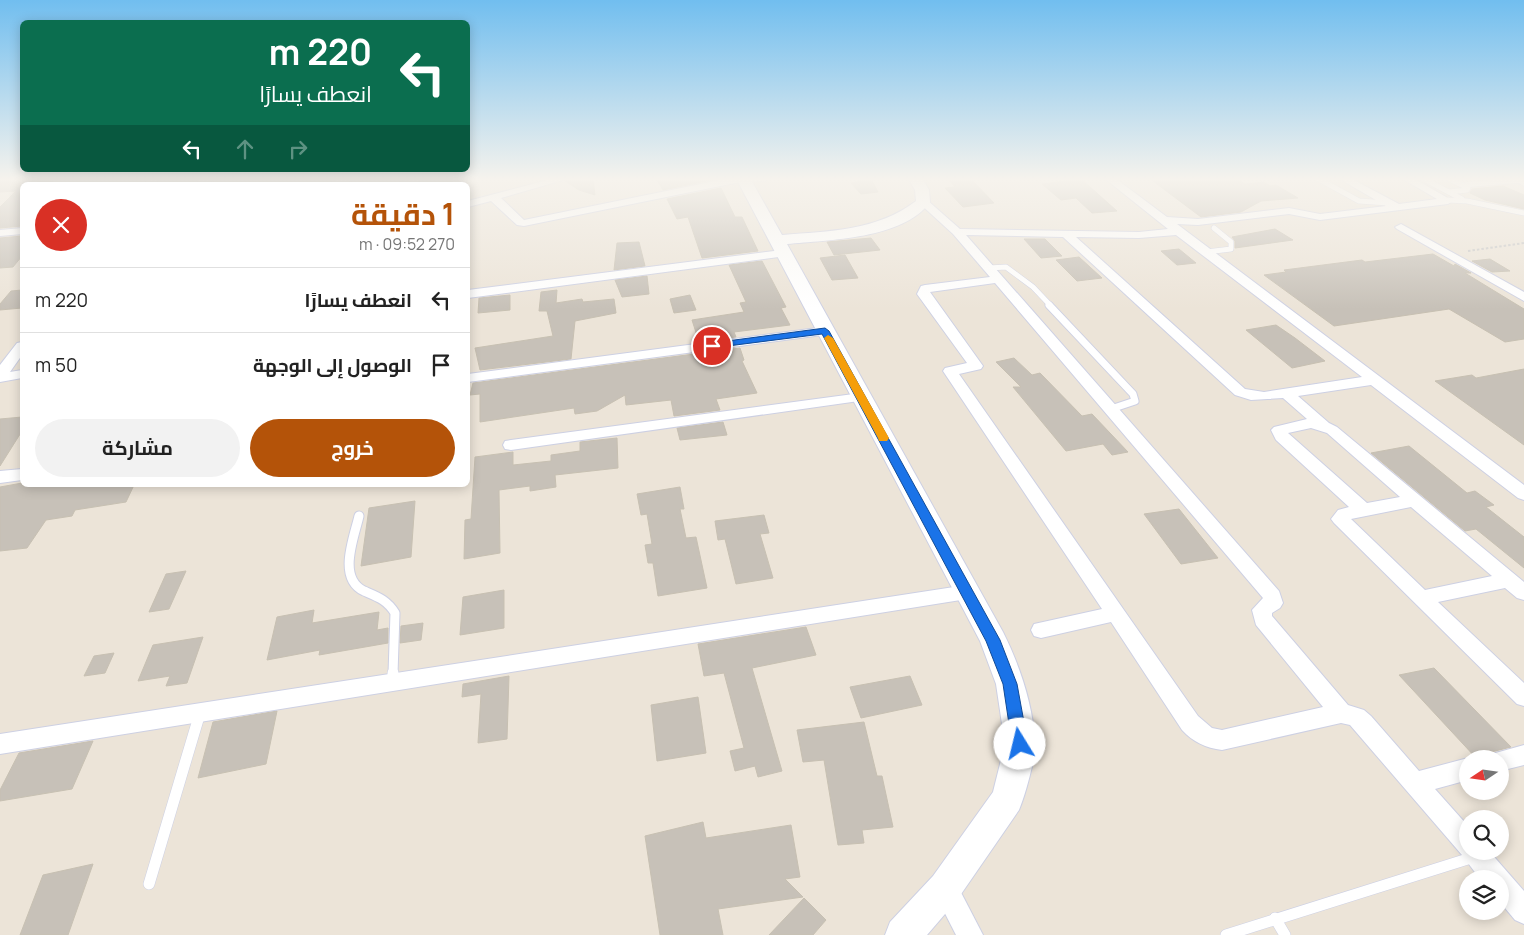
<!DOCTYPE html>
<html lang="ar">
<meta charset="utf-8">
<style>
body{margin:0;font-family:Manrope,Cairo,sans-serif;background:#f2f2f2;color:#222;direction:rtl;height:100vh;display:flex;flex-direction:column;font-size:19px;white-space:nowrap}
*{box-sizing:border-box;margin:0}
p{font-size:16px;color:#767676}
.icon{flex:none;width:28px;height:28px;fill:none;stroke:currentColor;stroke-width:2;stroke-linecap:round;stroke-linejoin:round}
.map{position:relative;flex:1;overflow:hidden;direction:ltr}
.sheet{position:absolute;left:20px;top:182px;width:450px;height:305px;display:flex;flex-direction:column;background:#fff;border-radius:8px;box-shadow:0 2px 12px #0003;direction:rtl}
.sheet>*{flex:none}
.banner{position:absolute;left:20px;top:20px;width:450px;height:152px;border-radius:8px;box-shadow:0 2px 12px #0003;direction:rtl;background:#0b6e4f;color:#fff;overflow:hidden}
.needle{width:32px;rotate:257deg}
.tools{position:absolute;left:1459px;top:750px;display:grid;gap:10px}
.tools a{display:grid;place-items:center;width:50px;height:50px;border-radius:50%;background:#fff;box-shadow:0 2px 12px #0003;font-size:25px}
.pin{position:absolute;display:grid;place-items:center;width:42px;height:42px;color:#fff;margin:-21px;border:2px solid #fff;border-radius:50%;box-shadow:0 1px 5px #0007}
.me{position:absolute;width:55px;margin:-28px;rotate:351deg;stroke-linejoin:round;filter:drop-shadow(0 0 4px #0008)}
.turn{display:flex;align-items:center;gap:18px;height:105px;padding:0 15px;font-size:22px}
.turn .icon{width:65px;height:65px;stroke-width:2.5}
.turn b{display:block;font-size:35px;line-height:42px}
.lanes{display:flex;align-items:center;height:48px;padding:0 15px;background:#0003;justify-content:center;gap:25px;direction:ltr}
.lanes .off{opacity:.35}
.round{display:grid;place-items:center;flex:none;width:52px;height:52px;border-radius:26px;background:#f2f2f2}
.overview{display:flex;align-items:center;justify-content:space-between;height:85px;padding:0 15px}
h1{font-size:30px;font-weight:700;line-height:38px;color:#b45309}
.action{display:flex;gap:10px;margin-top:auto;padding:10px 15px}
.action a{flex:1;height:58px;border-radius:30px;background:#b45309;color:#fff;font-size:20px;font-weight:700;line-height:58px;text-align:center}
.action a+a{background:#f2f2f2;color:#222}
ul{padding:0;list-style:none}
li{display:flex;align-items:center;gap:15px;height:65px;padding:0 15px;border-top:1px solid #e0e0e0}
li div{flex:1}
li b{display:block;font-size:19px}
li em{font-style:normal}
.map>svg:first-child{display:block}
</style>
<div class="map">
<svg width="1524" height="935" viewBox="0 0 1524 935">
<rect width="100%" height="100%" fill="#ece4d8"/>
<g fill="#c7c1b8" stroke="#c7c0b2">
<polygon points="0,178 55,178 49,185 22,185 22,226 0,228 0,207 16,191 0,192"/>
<polygon points="572,178 593,178 595,195 579,190 565,181"/>
<polygon points="656,178 716,178 716,179 663,190"/>
<polygon points="947,178 970,178 994,203 963,207 945,188 955,187"/>
<polygon points="1149,178 1235,178 1245,184 1264,182 1270,186 1276,185 1298,198 1261,201 1241,212 1201,217"/>
<polygon points="871,179 878,192 861,194 851,183"/>
<polygon points="1081,179 1117,211 1092,213 1076,198 1061,200 1042,184"/>
<polygon points="1503,186 1524,195 1524,209 1485,200 1470,193 1472,189"/>
<polygon points="721,188 735,217 742,217 758,251 702,258 688,217 677,219 667,199"/>
<polygon points="1275,229 1293,240 1235,248 1235,241 1232,237"/>
<polygon points="22,236 22,256 13,267 0,268 0,238"/>
<polygon points="871,238 880,250 834,255 827,242"/>
<polygon points="1024,239 1045,239 1062,256 1041,258"/>
<polygon points="639,242 645,266 614,270 617,243"/>
<polygon points="1179,249 1196,263 1177,265 1161,251"/>
<polygon points="1433,254 1454,266 1455,264 1471,273 1465,273 1524,309 1524,339 1505,342 1449,309 1334,326 1264,275 1286,272 1284,270 1362,260 1365,262"/>
<polygon points="845,255 858,278 832,280 820,258"/>
<polygon points="1079,257 1102,278 1077,281 1056,260"/>
<polygon points="1490,259 1510,271 1492,272 1472,261"/>
<polygon points="762,261 786,307 781,308 790,325 734,332 736,337 699,342 692,320 744,312 740,303 746,302 729,265"/>
<polygon points="647,276 649,294 622,297 615,280"/>
<polygon points="22,290 22,308 0,310 0,304 11,291"/>
<polygon points="557,290 556,303 582,299 583,302 614,299 616,313 575,321 571,359 480,370 475,348 553,336 547,311 539,311 541,292"/>
<polygon points="510,295 510,310 478,313 479,298"/>
<polygon points="690,295 696,310 674,313 670,299"/>
<polygon points="1276,325 1295,338 1325,361 1292,368 1246,330"/>
<polygon points="740,348 744,360 742,361 757,393 716,399 720,410 674,416 671,400 626,405 625,395 597,411 575,414 574,408 480,422 480,394 470,395 473,383"/>
<polygon points="1014,358 1032,375 1040,373 1082,416 1092,414 1128,452 1112,455 1103,444 1066,451 1013,387 1021,387 996,362"/>
<polygon points="1524,369 1524,445 1435,381 1472,375 1476,378"/>
<polygon points="22,417 22,431 0,466 0,419"/>
<polygon points="723,422 727,435 680,440 677,428"/>
<polygon points="617,438 618,468 555,475 556,487 530,491 530,486 499,490 500,553 464,559 465,520 471,519 475,457 513,452 513,465 551,461 551,455 580,451 580,442"/>
<polygon points="1409,446 1467,493 1475,491 1494,505 1486,507 1524,537 1524,568 1476,529 1465,531 1371,453"/>
<polygon points="22,483 22,485 134,485 126,502 75,510 72,516 46,520 27,548 0,551 0,487"/>
<polygon points="680,487 684,509 680,509 686,538 696,537 707,588 658,596 653,563 648,563 645,545 652,544 647,514 641,515 637,494"/>
<polygon points="415,501 411,557 361,566 369,508"/>
<polygon points="1179,509 1218,558 1181,564 1144,514"/>
<polygon points="764,515 769,533 760,534 773,578 736,584 725,539 718,540 715,521"/>
<polygon points="186,571 169,609 149,612 166,574"/>
<polygon points="504,590 504,628 460,635 463,597"/>
<polygon points="314,610 312,623 379,612 377,630 388,628 388,643 319,655 320,650 267,660 277,617"/>
<polygon points="423,623 421,640 400,643 401,626"/>
<polygon points="806,627 816,655 752,668 782,771 758,777 755,766 735,771 730,751 744,748 724,673 704,676 698,644"/>
<polygon points="203,637 187,683 166,686 170,676 138,681 153,645"/>
<polygon points="114,653 105,673 84,676 94,656"/>
<polygon points="1434,668 1511,747 1491,752 1489,756 1477,759 1399,675"/>
<polygon points="509,676 507,739 478,743 481,694 462,697 463,684"/>
<polygon points="910,676 922,705 861,718 850,687"/>
<polygon points="698,697 706,753 657,761 651,705"/>
<polygon points="277,711 266,764 198,778 213,722"/>
<polygon points="864,722 877,776 882,776 893,827 862,830 864,843 838,845 824,760 803,762 797,730"/>
<polygon points="93,741 72,789 0,801 0,790 19,753"/>
<polygon points="703,822 706,838 791,825 800,877 785,879 803,897 718,909 723,935 660,935 645,836"/>
<polygon points="93,864 68,935 20,935 43,875"/>
<polygon points="804,898 826,920 813,935 769,935"/>
</g>
<g fill="none" stroke-linecap="round" stroke-linejoin="round">
<g stroke="#cdd0e3" stroke-width="6">
<g id="lane-far3">
<polyline points="1317,178 1359,201 1388,203"/>
<polyline points="1422,178 1462,199"/>
<polyline points="1447,178 1468,188 1467,190 1449,192"/>
<polyline points="1463,185 1523,180"/>
<polyline points="1448,200 1467,201 1524,213"/>
<polyline points="1206,252 1231,249 1231,242 1214,228"/>
<polyline points="989,268 1006,267 1033,287 1051,306"/>
</g>
</g>
<g stroke="#cdd0e3" stroke-width="9">
<polyline id="lane-far2" points="1049,305 1133,394 1135,401 1111,409"/>
</g>
<g stroke="#cdd0e3" stroke-width="11">
<path id="lane-far1" d="M359 516C354 538 337 578 364 591 378 597 387 600 395 613L393 674"/>
</g>
<g stroke="#cdd0e3" stroke-width="12">
<g id="lane">
<polyline points="393,682 393,673"/>
<polyline points="149,884 200,713"/>
<polyline points="1275,918 1285,935"/>
<polyline points="1226,935 1474,857"/>
</g>
</g>
<g stroke="#cdd0e3" stroke-width="2">
<g id="street">
<polygon points="150,178 160,178 154,185 144,185"/>
<polygon points="194,178 206,178 216,185 204,185"/>
<polygon points="342,178 356,178 340,185 325,185"/>
<polygon points="412,178 427,178 408,185 391,185"/>
<polygon points="555,178 570,178 501,198 524,220 730,178 770,178 765,181 740,182 524,226 517,225 491,201 468,207 468,201"/>
<path d="M1104 178H1115L1167 217 1198 219 1289 208 1320 214 1386 206 1338 178H1350L1399 204 1437 199 1401 178H1413L1453 201 1448 204 1320 220 1289 214 1198 225 1177 224 1524 485V500L1518 498 1371 385 1298 396 1329 423 1337 427 1524 582V600L1517 598 1505 588 1438 602 1524 683V706L1517 704 1334 523 1331 519 1338 510 1349 507 1276 440 1271 430 1274 427 1307 419 1283 398 1251 400 1235 395 1063 237 966 235 1279 591 1283 603 1280 608 1272 613V616L1348 705 1364 710 1371 716 1419 771 1468 758 1469 759 1468 780 1435 789 1468 826V851H1489L1524 891V924L1515 920 1500 902V879H1480L1462 855 1350 725 1341 723 1222 750C1206 748 1193 742 1182 730L1111 622 1041 638 1034 636 1031 630 1034 624 1102 609 943 371 945 368 967 363 917 294 921 286 925 285 990 277 953 234 918 202 923 199 927 200 960 229 1139 232 1168 229ZM1176 235 1362 377 1264 392 1245 389 1076 237 1139 238ZM995 283 1263 598 1252 610 1256 625 1323 707 1222 730 1212 728 1198 716 959 374 981 369 983 366 930 292ZM1311 428 1327 433 1400 497 1367 503 1288 433ZM1411 507 1492 576 1425 590 1351 519Z"/>
<polygon points="1520,178 1524,178 1524,186 1519,183"/>
<polygon points="1401,224 1524,292 1524,301 1397,229 1395,227"/>
<polygon points="22,228 22,234 0,236 0,230"/>
<polygon points="782,250 788,254 786,256 468,298 468,290"/>
<polygon points="825,327 830,328 832,331 830,334 468,382 468,374"/>
<polygon points="22,342 22,355 10,372 22,370 22,378 0,382 0,365 17,343"/>
<polygon points="861,393 866,394 868,397 866,400 511,450 505,449 503,445 505,441 511,440"/>
<polygon points="22,469 22,480 0,483 0,471"/>
<polygon points="967,585 974,587 976,592 974,597 967,599 0,754 0,734"/>
<polygon points="1524,745 1524,765 1500,771 1500,759 1490,759 1492,754"/>
<polygon points="945,875 954,879 983,935 956,935 932,888 936,879"/>
</g>
</g>
<g stroke="#cdd0e3" stroke-width="2">
<path id="secondary" d="M736 178H750L782 235C829 231 877 231 916 201L915 190 908 178H922L929 190 930 202C904 239 828 240 787 244L1003 632C1020 666 1033 705 1035 743 1036 757 1025 796 1019 810L957 900 927 935H885L890 922 933 876 993 792 1005 744 996 684 980 641Z"/>
</g>
<polyline stroke="#c7c7c7" stroke-width="2" stroke-dasharray="2.5 2" stroke-linecap="butt" points="1468,251 1524,243"/>
<use href="#lane-far3" stroke="#fff" stroke-width="5"/>
<use href="#lane-far2" stroke="#fff" stroke-width="7"/>
<use href="#lane-far1" stroke="#fff" stroke-width="9"/>
<use href="#lane" stroke="#fff" stroke-width="11"/>
<use href="#street" fill="#fff" fill-rule="evenodd"/>
<use href="#secondary" fill="#fff" fill-rule="evenodd"/>
</g>
<linearGradient id="sky" x2="0" y2="1"><stop stop-color="#71beef"/><stop offset="0.58" stop-color="#f6f3ed"/><stop offset="1" stop-color="#f6f3ed" stop-opacity="0"/></linearGradient>
<rect width="1524" height="309" fill="url(#sky)"/>
<polygon fill="#1a73e8" stroke="#114b97" points="825,328 829,331 1000,640 1017,684 1028,744 1025,749 1020,751 1015,749 1012,744 1003,684 986,641 822,334 712,348 707,346 712,343"/>
<polygon fill="#f59e0b" points="828,335 833,338 889,438 887,441 879,441 878,438 824,338"/>
</svg>
<div class="tools">
<a><svg class="needle" viewBox="-14 -14 28 28"><path d="M0-13l5 13h-10z" fill="#e53935"/><path d="M0 13l5-13h-10z" fill="#767676"/></svg></a>
<a><svg class="icon" aria-label="search" viewBox="0 0 24 24"><circle cx="10" cy="10" r="6"/><path d="M15 15l6 6"/></svg></a>
<a><svg class="icon" aria-label="layers" viewBox="0 0 24 24"><path d="M12 4l9 5-9 5-9-5zM3 14l9 5 9-5"/></svg></a>
</div>
<div class="pin" style="left:712px;top:346px;background:#d93025"><svg class="icon" aria-label="arrive" viewBox="0 0 24 24"><path d="M6 21V4h12l-3 4 3 4H6"/></svg></div>
<svg class="me" style="left:1020px;top:744px" viewBox="-20 -20 40 40"><circle r="19" fill="#fff"/><path d="M0-13L10 11 0 6-10 11z" fill="#1a73e8"/></svg>
<div class="banner">
<div class="turn"><svg class="icon" aria-label="left" viewBox="0 0 24 24"><path d="M17 20v-9H6M10 6l-5 5 5 5"/></svg><div><b>220 m</b>انعطف يسارًا</div></div>
<div class="lanes"><svg class="icon" aria-label="left" viewBox="0 0 24 24"><path d="M17 20v-9H6M10 6l-5 5 5 5"/></svg><svg class="icon off" aria-label="ahead" viewBox="0 0 24 24"><path d="M12 20V5M6 11l6-6 6 6"/></svg><svg class="icon off" aria-label="right" viewBox="0 0 24 24"><path d="M7 20v-9h11M14 6l5 5-5 5"/></svg></div>
</div>
<section class="sheet">
<div class="overview"><div><h1>1 دقيقة</h1><p>270 m · 09:52</p></div><a class="round" style="background:#d93025;color:#fff"><svg class="icon" aria-label="close" viewBox="0 0 24 24"><path d="M6 6l12 12M18 6L6 18"/></svg></a></div>
<ul>
<li><svg class="icon" aria-label="left" viewBox="0 0 24 24"><path d="M17 20v-9H6M10 6l-5 5 5 5"/></svg><div><b>انعطف يسارًا</b></div><em>220 m</em></li>
<li><svg class="icon" aria-label="arrive" viewBox="0 0 24 24"><path d="M6 21V4h12l-3 4 3 4H6"/></svg><div><b>الوصول إلى الوجهة</b></div><em>50 m</em></li>
</ul>
<div class="action"><a>خروج</a><a>مشاركة</a></div>
</section>
</div>
